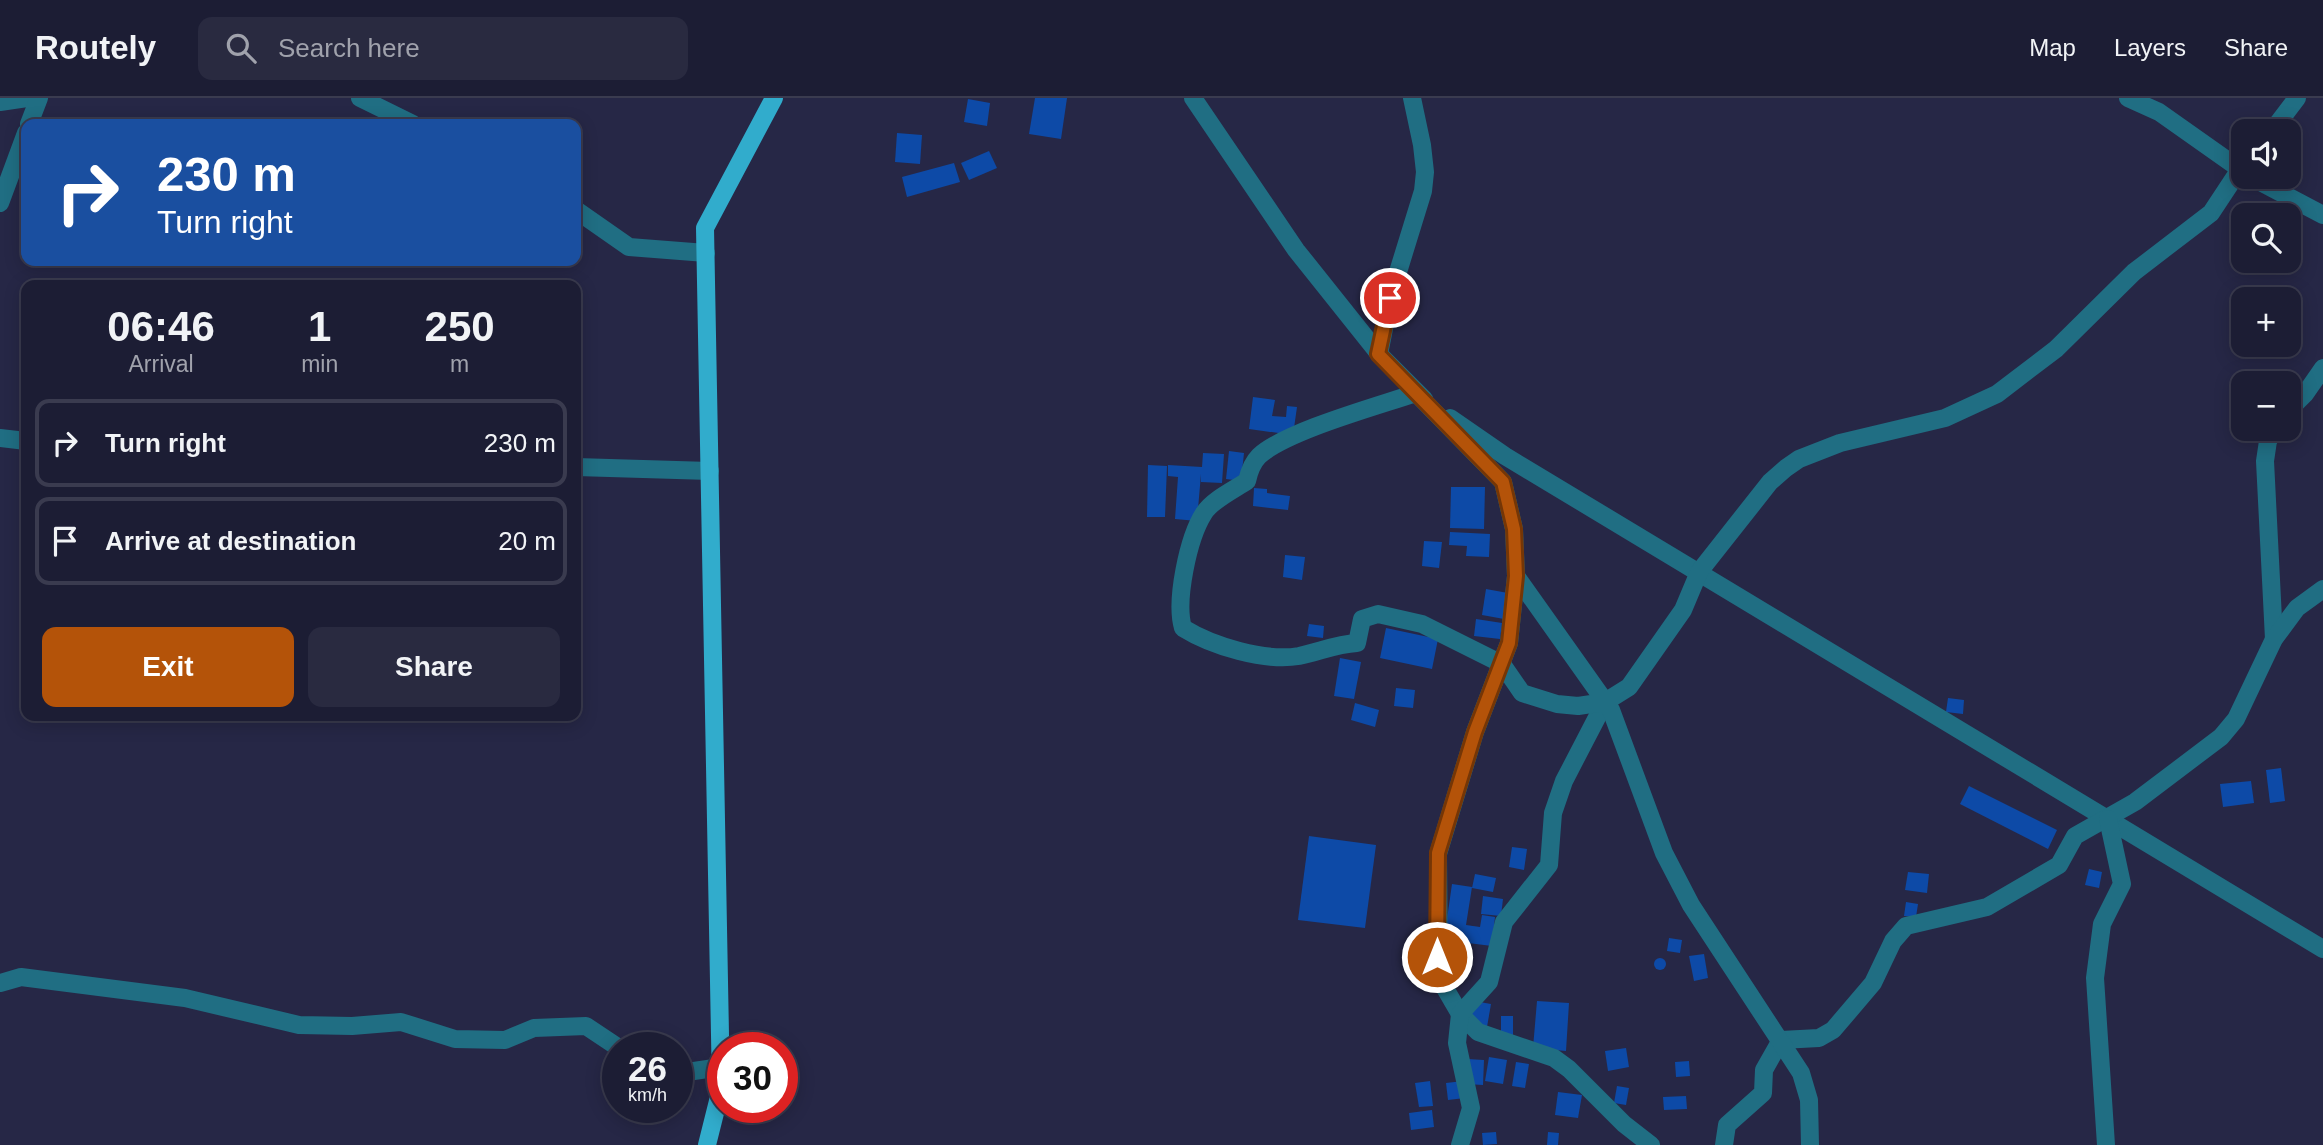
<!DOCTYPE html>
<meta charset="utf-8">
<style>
body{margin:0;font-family:Arial,sans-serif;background:#292a40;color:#f1f3f6;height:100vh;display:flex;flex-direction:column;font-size:26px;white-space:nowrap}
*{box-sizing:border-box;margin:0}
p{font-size:23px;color:#a0a2ac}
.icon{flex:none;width:38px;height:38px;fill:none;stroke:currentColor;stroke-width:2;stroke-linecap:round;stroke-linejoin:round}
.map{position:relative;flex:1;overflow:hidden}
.panel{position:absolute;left:21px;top:182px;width:560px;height:441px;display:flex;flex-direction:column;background:#1c1d34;border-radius:14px;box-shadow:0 4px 18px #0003,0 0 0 2px #3a3b4f}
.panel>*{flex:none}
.top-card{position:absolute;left:21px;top:21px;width:560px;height:147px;border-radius:14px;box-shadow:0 4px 18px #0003,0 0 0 2px #3a3b4f;background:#1a4fa0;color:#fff;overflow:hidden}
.buttons{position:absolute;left:2231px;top:21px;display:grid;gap:14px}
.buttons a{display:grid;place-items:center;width:70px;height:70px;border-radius:14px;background:#1c1d34;box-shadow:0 4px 18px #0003,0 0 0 2px #3a3b4f;font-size:35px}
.speed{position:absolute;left:602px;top:934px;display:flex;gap:14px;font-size:35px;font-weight:700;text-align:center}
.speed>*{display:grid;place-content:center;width:91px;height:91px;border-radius:50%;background:#1c1d34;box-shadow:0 4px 18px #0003,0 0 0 2px #3a3b4f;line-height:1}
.speed small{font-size:18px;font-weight:400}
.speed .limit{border:10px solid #d22;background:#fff;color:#111}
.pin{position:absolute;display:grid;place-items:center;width:60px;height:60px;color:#fff;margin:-30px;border:4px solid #fff;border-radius:50%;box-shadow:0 2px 7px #0007}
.me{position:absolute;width:77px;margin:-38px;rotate:0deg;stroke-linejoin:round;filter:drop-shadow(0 0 5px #0008)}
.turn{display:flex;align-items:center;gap:24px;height:147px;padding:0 21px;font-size:32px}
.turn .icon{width:91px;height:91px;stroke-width:2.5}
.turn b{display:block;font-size:49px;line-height:60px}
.eta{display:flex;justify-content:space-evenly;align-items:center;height:119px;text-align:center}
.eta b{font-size:42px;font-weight:700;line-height:49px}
.button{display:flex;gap:14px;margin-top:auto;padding:14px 21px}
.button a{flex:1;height:80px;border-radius:14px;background:#b45309;color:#fff;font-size:28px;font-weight:700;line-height:80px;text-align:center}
.button a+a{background:#292a40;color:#f1f3f6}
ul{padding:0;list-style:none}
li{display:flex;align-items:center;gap:21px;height:88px;margin:0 14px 10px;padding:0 7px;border:4px solid #3a3b4f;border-radius:14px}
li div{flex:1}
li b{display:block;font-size:26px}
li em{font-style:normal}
header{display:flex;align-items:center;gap:42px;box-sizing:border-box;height:98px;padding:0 35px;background:#1c1d34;border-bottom:2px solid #3a3b4f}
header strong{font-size:33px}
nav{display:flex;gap:38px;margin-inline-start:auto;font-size:24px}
.search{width:490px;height:63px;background:#292a40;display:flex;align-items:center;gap:18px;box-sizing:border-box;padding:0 24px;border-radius:14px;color:#a0a2ac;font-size:26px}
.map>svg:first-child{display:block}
</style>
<header>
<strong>Routely</strong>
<div class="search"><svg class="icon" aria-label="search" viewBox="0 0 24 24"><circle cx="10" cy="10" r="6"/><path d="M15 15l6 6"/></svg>Search here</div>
<nav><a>Map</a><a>Layers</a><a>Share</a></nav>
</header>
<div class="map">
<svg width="2323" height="1047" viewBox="0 0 2323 1047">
<rect width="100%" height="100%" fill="#262746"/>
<g fill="#0d4aa7">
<polygon points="1035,0 1067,0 1061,41 1029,36"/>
<polygon points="968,1 990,5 987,28 964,24"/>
<polygon points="897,35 922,37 920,66 895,64"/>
<polygon points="989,53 997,70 969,82 961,65"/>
<polygon points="954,65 960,84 907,99 902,79"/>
<polygon points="363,163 382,163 381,170 362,168"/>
<polygon points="1253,299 1275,302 1272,318 1286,319 1287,308 1297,309 1293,337 1249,331"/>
<polygon points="1229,353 1244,355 1241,383 1226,381"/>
<polygon points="1203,355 1224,356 1222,385 1201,384 1201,376 1197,423 1175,421 1178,379 1168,378 1168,367 1202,369"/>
<polygon points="1148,367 1167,368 1165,419 1147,419"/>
<polygon points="1451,389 1485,389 1484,431 1450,430"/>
<polygon points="1254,390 1267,391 1267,395 1290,398 1288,412 1253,408"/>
<polygon points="1450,434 1490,436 1489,459 1466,458 1467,448 1449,447"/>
<polygon points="1424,443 1442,444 1439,470 1422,468"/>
<polygon points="1285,457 1305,459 1302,482 1283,479"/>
<polygon points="1486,491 1508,495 1504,521 1482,517"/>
<polygon points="1476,521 1502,525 1500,541 1474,538"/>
<polygon points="1309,526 1324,528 1323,540 1307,538"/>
<polygon points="1386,530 1438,541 1432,571 1380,560"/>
<polygon points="1340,560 1361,564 1354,601 1334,598"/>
<polygon points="1396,590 1415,592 1413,610 1394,608"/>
<polygon points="1948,600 1964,602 1963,616 1946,614"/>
<polygon points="1355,605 1379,612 1375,629 1351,622"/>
<polygon points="2281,670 2285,703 2270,705 2266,672"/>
<polygon points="2251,683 2254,705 2223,709 2220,686"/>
<polygon points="1969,688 2057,732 2048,751 1960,706"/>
<polygon points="1309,738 1376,747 1365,830 1298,822"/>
<polygon points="1512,749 1527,751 1524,772 1509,769"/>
<polygon points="2089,771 2102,774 2099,790 2085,787"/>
<polygon points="1908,774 1929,776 1927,795 1905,792"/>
<polygon points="1475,776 1496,780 1493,794 1472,790"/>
<polygon points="1452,786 1472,789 1466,827 1480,829 1482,817 1495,819 1492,848 1444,842"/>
<polygon points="1483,798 1503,801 1501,818 1481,816"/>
<polygon points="1906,804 1918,806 1916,819 1904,818"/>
<polygon points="1669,840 1682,842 1680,855 1667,853"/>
<polygon points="1461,845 1465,878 1447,879 1444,846"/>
<polygon points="1704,856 1708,880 1694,883 1689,858"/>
<circle cx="1660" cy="866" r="6"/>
<polygon points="1474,903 1491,906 1487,929 1470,926"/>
<polygon points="1537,903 1569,905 1566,953 1533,950"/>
<rect x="1501" y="918" width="12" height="23"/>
<polygon points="1626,950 1629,969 1608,973 1605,953"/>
<polygon points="1489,959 1507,962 1503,986 1485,983"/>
<polygon points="1467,961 1484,962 1483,987 1466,986"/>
<polygon points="1689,963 1690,978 1676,979 1675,964"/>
<polygon points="1516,964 1529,966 1525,990 1512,988"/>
<polygon points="1430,983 1433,1008 1419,1009 1415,985"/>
<polygon points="1463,983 1465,1000 1448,1002 1446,985"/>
<polygon points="1617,988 1629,990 1626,1007 1614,1005"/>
<polygon points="1558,994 1582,997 1578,1020 1555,1017"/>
<polygon points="1686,998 1687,1011 1664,1012 1663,999"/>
<polygon points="1432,1012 1434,1029 1411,1032 1409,1015"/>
<polygon points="1496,1034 1497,1046 1483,1047 1482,1035"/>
<polygon points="1548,1034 1559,1035 1558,1047 1547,1047"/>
</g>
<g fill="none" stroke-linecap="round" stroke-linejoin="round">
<g stroke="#206e83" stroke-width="18">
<polyline points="360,0 413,26"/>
<polyline points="1193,0 1296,152 1379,256 1424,301"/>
<polyline points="2128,0 2159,14 2244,74"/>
<polyline points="0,4 27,0"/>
<polyline points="29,26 39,0"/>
<polyline points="2272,33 2297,0"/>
<polyline points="2251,79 2323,117"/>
<polyline points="0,105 26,35"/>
<polyline points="576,112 629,149 706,155"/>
<polyline points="1379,256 1390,200 1423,93 1425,74 1422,47 1412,0"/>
<polyline points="2289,312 2305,296 2323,270"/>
<polyline points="1450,320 1505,358 2323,851"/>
<polyline points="0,340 26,343"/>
<polyline points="576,369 710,373"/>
<polyline points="1516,478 1509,545 1475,634 1438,756 1439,880 1460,916 1478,934 1554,960 1569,971 1624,1026 1651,1047"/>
<polyline points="2274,541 2265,363 2268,343 2275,331"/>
<polyline points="0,885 21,879 185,900 299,927 352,928 401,924 455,941 505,942 534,930 586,928 619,950"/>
<polyline points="677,971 687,974 721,969"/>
<polyline points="1460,1047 1471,1010 1457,945 1460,916 1489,884 1504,824 1549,767 1553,715 1564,683 1605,604"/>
<polyline points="1724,1047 1727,1027 1763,995 1764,972 1781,942 1819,940 1833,932 1873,885 1893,843 1906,828 1987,809 2059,767 2075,738 2135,704 2221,639 2236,621 2274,541 2297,510 2323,491"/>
<path d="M1810 1047 1809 1002 1801 975 1691 807 1664 755 1611 612 1516 478 1514 431 1503 384 1416 295C1378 308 1286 333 1259 358 1252 365 1249 374 1247 383 1235 391 1212 402 1204 415 1188 440 1175 503 1183 530 1212 548 1265 564 1299 558 1319 554 1336 546 1357 545L1362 521 1378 516 1422 526 1502 566 1522 595 1557 606 1578 608 1605 604 1629 589 1683 512 1699 474 1770 384 1786 370 1799 361 1840 345 1945 320 1997 296 2056 251 2134 174 2211 115 2244 65"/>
<polyline points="2106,1047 2095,880 2102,826 2122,786 2108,721"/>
</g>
<polyline stroke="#31accc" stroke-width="18" points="707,1047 721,991 705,130 774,0"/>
</g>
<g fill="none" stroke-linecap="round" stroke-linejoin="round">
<g stroke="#753606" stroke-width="18">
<polyline id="route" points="1390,200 1378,256 1503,384 1514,431 1516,478 1509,545 1475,634 1438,755 1437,859"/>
</g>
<use href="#route" stroke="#b45309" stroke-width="12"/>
</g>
</svg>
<div class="buttons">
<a><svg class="icon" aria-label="sound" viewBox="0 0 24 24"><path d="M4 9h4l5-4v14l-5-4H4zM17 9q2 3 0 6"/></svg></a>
<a><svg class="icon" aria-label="search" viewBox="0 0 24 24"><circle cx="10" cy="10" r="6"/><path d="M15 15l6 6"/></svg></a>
<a>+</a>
<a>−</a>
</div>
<div class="speed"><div>26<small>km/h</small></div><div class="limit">30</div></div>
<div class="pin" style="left:1390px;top:200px;background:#d93025"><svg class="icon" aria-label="arrive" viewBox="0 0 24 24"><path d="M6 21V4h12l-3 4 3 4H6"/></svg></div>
<svg class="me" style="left:1437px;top:859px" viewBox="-20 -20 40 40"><circle r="17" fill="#b45309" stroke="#fff" stroke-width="3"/><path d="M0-11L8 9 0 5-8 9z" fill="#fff"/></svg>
<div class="top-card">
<div class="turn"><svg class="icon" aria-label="right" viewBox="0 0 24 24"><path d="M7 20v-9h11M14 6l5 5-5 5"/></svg><div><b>230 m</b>Turn right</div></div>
</div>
<section class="panel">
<div class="eta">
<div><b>06:46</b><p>Arrival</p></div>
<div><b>1</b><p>min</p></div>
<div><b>250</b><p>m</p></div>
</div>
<ul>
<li><svg class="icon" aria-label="right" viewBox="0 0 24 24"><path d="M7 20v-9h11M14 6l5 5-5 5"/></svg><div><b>Turn right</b></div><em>230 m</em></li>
<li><svg class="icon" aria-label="arrive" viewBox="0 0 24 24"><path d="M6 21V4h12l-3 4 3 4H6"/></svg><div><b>Arrive at destination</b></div><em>20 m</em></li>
</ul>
<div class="button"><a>Exit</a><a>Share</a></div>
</section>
</div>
